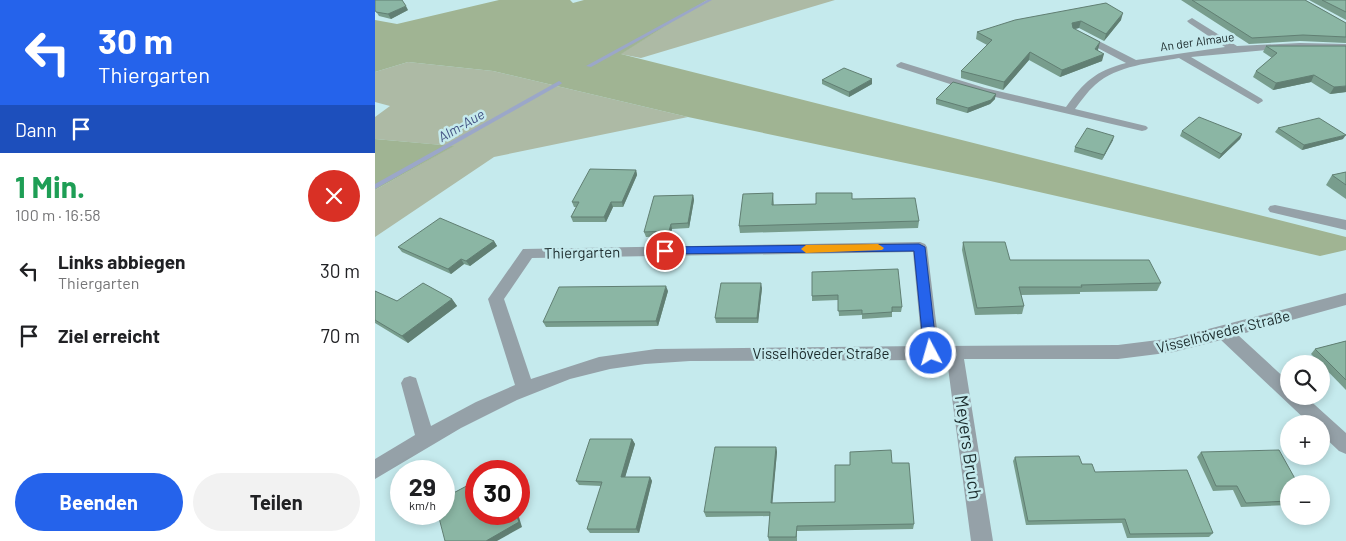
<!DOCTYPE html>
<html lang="de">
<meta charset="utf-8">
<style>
body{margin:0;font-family:Barlow,sans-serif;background:#f2f2f2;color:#202124;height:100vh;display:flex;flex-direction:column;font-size:19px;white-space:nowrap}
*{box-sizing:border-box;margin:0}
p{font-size:16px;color:#757577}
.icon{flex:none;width:28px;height:28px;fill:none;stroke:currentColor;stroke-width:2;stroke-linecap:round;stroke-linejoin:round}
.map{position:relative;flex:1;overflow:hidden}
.side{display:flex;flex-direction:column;background:#fff;width:375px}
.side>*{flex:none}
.banner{background:#2563eb;color:#fff;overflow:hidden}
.fabs{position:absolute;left:905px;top:355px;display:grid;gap:10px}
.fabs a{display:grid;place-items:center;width:50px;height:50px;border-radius:50%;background:#fff;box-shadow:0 2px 8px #0003;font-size:25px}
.speed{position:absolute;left:15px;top:460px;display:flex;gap:10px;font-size:25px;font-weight:700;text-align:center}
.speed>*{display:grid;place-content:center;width:65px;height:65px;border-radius:50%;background:#fff;box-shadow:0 2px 8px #0003;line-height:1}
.speed small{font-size:12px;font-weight:400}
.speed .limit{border:8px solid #d22;background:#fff;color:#111}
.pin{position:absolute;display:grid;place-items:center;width:42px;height:42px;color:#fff;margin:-21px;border:2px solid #fff;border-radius:50%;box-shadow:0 1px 5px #0007}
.me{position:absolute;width:55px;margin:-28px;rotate:354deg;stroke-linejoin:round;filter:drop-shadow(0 0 4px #0008)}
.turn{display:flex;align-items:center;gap:18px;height:105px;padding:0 15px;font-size:22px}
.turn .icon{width:65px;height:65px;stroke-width:2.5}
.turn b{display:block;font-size:35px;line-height:42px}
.then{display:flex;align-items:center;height:48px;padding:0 15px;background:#0003;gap:10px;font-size:19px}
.round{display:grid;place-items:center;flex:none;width:52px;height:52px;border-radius:26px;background:#f2f2f2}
.overview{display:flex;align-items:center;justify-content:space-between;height:85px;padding:0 15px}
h1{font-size:30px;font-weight:700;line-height:38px;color:#1e9e55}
.button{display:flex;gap:10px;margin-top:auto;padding:10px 15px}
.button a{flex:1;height:58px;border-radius:30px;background:#2563eb;color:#fff;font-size:20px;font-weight:700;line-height:58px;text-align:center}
.button a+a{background:#f2f2f2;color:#202124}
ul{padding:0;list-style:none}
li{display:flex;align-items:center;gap:15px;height:65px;padding:0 15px}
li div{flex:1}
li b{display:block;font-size:19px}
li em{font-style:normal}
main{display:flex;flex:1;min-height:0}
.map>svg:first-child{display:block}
</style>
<main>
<section class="side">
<div class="banner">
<div class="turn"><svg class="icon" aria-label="left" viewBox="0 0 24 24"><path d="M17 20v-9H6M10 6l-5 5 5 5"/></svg><div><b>30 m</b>Thiergarten</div></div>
<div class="then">Dann<svg class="icon" aria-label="arrive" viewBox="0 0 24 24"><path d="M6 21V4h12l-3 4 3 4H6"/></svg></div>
</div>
<div class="overview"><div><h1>1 Min.</h1><p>100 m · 16:58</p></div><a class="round" style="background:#d93025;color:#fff"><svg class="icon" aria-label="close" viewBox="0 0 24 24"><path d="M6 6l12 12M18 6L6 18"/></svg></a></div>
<ul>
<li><svg class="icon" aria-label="left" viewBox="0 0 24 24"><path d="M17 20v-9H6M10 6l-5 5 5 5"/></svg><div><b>Links abbiegen</b><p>Thiergarten</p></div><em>30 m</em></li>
<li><svg class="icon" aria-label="arrive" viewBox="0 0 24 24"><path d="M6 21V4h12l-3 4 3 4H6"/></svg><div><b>Ziel erreicht</b></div><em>70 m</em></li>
</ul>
<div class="button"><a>Beenden</a><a>Teilen</a></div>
</section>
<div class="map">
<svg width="971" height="541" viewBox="0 0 971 541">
<rect width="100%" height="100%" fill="#c5eaed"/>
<g fill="#adbaa5">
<polygon points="332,0 460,0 266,58 245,54"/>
<polygon points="33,62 118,71 313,117 119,157 0,237 0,190 78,146 0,139 0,117 15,106 0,102 0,72"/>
</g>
<g fill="#a0b493">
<polygon points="124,0 195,0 198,3 209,0 332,0 246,54 971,237 971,250 945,256 611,180 313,117 118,71 33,62 0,72 0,20 22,24"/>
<polygon points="0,139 79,146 0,190"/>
</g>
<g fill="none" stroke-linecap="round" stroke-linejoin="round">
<g fill="#9ba7c9" fill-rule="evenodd">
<polygon points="332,0 337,0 216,67 211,66"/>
<polygon points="184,81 187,83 186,84 0,189 0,184"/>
</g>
<g fill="#95a1a8" fill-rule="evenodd">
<path d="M817 18 862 46 925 43 971 44V50L902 49 816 57 887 99 888 101 883 104 804 58C777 63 742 65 720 85 712 92 706 101 700 109L771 126 773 128 771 130 767 131 603 93 522 67 521 65 526 62 610 88 691 107C709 82 720 71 751 63L704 38V34H710L761 60 850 47 814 23 812 21Z"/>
<polygon points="900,205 971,220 971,230 895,212 893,209 895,206"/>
<path d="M545 242 550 244 552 247 564 346 743 345 799 338 971 293V305L863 335 914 382V396H930L971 433V454L964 451 946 434V424H935L846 340 799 352 743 359H589L618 541H596L572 360 315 361 270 364 235 369 195 379 142 400 86 428 0 479V459L40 435 26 383 29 378 35 376 41 378 56 426 101 402 140 385 113 299 148 249ZM538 252 547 346 281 349 224 357 156 379 129 299 157 258Z"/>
</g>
</g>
<g fill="#789d8d">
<polygon points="806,0 930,0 971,23 971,43 925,41 874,44"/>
<polygon points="934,0 971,0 971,20"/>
<polygon points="731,3 746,20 729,41 704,28 700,29 723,50 727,61 685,77 654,60 628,90 586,78 586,71 612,45 601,39 602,32"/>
<polygon points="0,10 33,10 16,19 4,16"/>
<polygon points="891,46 971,92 955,94 936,82 898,90 878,77 881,71 897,58 888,52"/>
<polygon points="447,80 497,84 474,97 447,84"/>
<polygon points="561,99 620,99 615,104 592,113 561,104"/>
<polygon points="903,128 968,139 927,150 900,132"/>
<polygon points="807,131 867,134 865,139 844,159 805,136"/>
<polygon points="738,140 727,160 699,152 700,147"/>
<polygon points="261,170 262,175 248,207 238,207 231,222 198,222 196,217 201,207 199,207 197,202"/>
<polygon points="971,172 971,199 951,185 957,175"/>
<polygon points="398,193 399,205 441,204 477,199 544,221 543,228 365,233 364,226"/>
<polygon points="318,195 319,200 314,228 297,229 295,236 271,237 269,232"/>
<polygon points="119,241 122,246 95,266 89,264 76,274 27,252 23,247"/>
<polygon points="588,242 635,260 786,283 782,291 705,292 705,294 646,295 649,306 647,314 600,315 587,250"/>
<polygon points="437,272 527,307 526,312 517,312 517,317 487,319 487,315 464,316 463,300 437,301"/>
<polygon points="387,288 383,323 341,323 340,318"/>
<polygon points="0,291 22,301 77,299 82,306 33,343 0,323"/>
<polygon points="293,291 283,326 171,327 168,322"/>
<polygon points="971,341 971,390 936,354 940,349"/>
<polygon points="257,439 260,444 250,477 275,477 277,481 264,533 215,533 212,529 226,486 204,485 201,481"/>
<polygon points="401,447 402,452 397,503 460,502 517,463 539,524 538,529 422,531 422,541 394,541 393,537 395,516 331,517 329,512"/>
<polygon points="826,452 914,484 914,505 866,507 858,490 838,491 822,457"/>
<polygon points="640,457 707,464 720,472 838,533 834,537 752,538 747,523 651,525 638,461"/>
</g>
<g fill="#617f73">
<polygon points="31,6 33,10 16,19 13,14"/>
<polygon points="748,13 746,20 729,41 731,34"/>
<polygon points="706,21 704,28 695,30 697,23"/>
<polygon points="725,42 723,50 718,57 720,49"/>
<polygon points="655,52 654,60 628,90 629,82"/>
<polygon points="729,54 727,61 685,77 687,70"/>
<polygon points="939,75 936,82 898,90 901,83"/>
<polygon points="497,79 497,84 474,97 474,92"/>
<polygon points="971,86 971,92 955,94 959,87"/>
<polygon points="621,94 620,99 615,104 592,113 593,108"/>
<polygon points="867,134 865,139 844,159 846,154"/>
<polygon points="971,135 968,139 927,150 929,145"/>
<polygon points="739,136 738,140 727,160 729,155"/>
<polygon points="261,170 262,175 248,207 247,202"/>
<polygon points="318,195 319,200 314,228 313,223"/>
<polygon points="236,202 238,207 231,222 229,217"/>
<polygon points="296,224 297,229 295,236 294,231"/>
<polygon points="119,241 122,246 95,266 91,261"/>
<polygon points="86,259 89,264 76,274 73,269"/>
<polygon points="386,283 387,288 383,323 382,318"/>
<polygon points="291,286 293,291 283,326 281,321"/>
<polygon points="77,299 82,306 33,343 27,336"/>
<polygon points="257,439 260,444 249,481 246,477"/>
<polygon points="401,447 402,452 397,508 396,503"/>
<polygon points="275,477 277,481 264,533 261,529"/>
<polygon points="141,514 143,514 147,527 122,541 111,541"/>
</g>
<g fill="#8bb6a4" stroke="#617f73">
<polygon points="0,0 27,0 31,6 13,14 1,12 0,10"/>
<polygon points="817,0 930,0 971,23 971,37 928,35 877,38"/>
<polygon points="947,0 971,0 971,12"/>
<polygon points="731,3 748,13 731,34 706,21 697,23 698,28 725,42 720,49 729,54 687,70 655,52 629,82 586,71 617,40 602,32 640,20"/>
<polygon points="891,46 971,46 971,86 959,87 939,75 901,83 881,71 902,53"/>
<polygon points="469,68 497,79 474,92 447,80"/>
<polygon points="578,82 621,94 616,100 593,108 561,99"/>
<polygon points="824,117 867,134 846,154 807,131"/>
<polygon points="944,118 971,135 929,145 903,128"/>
<polygon points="712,128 739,136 729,155 700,147"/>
<polygon points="215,169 261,170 247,202 236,202 229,217 196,217 204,202 197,202"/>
<polygon points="971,172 971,185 957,175"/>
<polygon points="398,193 397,205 441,204 441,193 477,193 477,199 540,198 544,221 364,226 368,194"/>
<polygon points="318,195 313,223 296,224 294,231 269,232 279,196"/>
<polygon points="65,218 119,241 91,261 86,259 73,269 23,247"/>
<polygon points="588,242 630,242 635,260 774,260 786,283 706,285 707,287 644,287 649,306 602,308"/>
<polygon points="523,269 527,307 517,307 517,312 487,314 487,310 463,311 463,295 437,296 437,272"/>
<polygon points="48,283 77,299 27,336 0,320 0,291 22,301"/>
<polygon points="346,283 386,283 382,318 340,318"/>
<polygon points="291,286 281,321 168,322 184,287"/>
<polygon points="971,341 971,380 940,349"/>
<polygon points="215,439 257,439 246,477 275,477 261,529 212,529 227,482 201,481"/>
<polygon points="340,447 401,447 396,503 460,502 460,465 475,465 475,452 516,450 517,463 534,463 539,524 422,526 421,537 393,537 395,512 329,512"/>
<polygon points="904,450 923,484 914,484 914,501 871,503 862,486 841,486 826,452"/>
<polygon points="704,456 707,464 717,464 720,472 812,470 838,533 755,534 750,519 653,521 640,457"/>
<polygon points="101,481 101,514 141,514 144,522 111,541 70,541 63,514 69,514 69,498"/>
</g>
<polygon fill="#2563eb" stroke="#184099" points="544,244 550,247 562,353 560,357 556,358 551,357 549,353 539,251 290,254 284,251 290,247"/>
<polygon fill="#f59e0b" points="503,244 509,248 507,250 431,253 426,249 431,245"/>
<g text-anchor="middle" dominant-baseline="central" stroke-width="5" stroke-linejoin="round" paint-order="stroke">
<g font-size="12" fill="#1b2a2b" stroke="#c5eaed">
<text transform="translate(822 41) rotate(-8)">An der Almaue</text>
</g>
<g font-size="14" font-style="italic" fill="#455484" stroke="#c5eaed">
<text transform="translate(86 125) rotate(-30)">Alm-Aue</text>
</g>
<g font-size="15" fill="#1b2a2b" stroke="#c5eaed">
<text transform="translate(207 252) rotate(-1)">Thiergarten</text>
<text transform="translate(848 331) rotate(-14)">Visselhöveder Straße</text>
<text x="446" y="353">Visselhöveder Straße</text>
</g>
<g font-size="18" fill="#1b2a2b" stroke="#c5eaed">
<text transform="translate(594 447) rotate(82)">Meyers Bruch</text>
</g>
</g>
</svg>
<div class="fabs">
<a><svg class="icon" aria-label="search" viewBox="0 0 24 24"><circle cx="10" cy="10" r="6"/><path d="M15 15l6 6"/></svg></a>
<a>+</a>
<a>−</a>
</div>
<div class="speed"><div>29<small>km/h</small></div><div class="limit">30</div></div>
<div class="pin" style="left:290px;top:251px;background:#d93025"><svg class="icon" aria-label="arrive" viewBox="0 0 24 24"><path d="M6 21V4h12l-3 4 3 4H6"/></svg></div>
<svg class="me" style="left:556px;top:353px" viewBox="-20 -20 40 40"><circle r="17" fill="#2563eb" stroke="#fff" stroke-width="3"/><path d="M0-11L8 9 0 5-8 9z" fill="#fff"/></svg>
</div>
</main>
